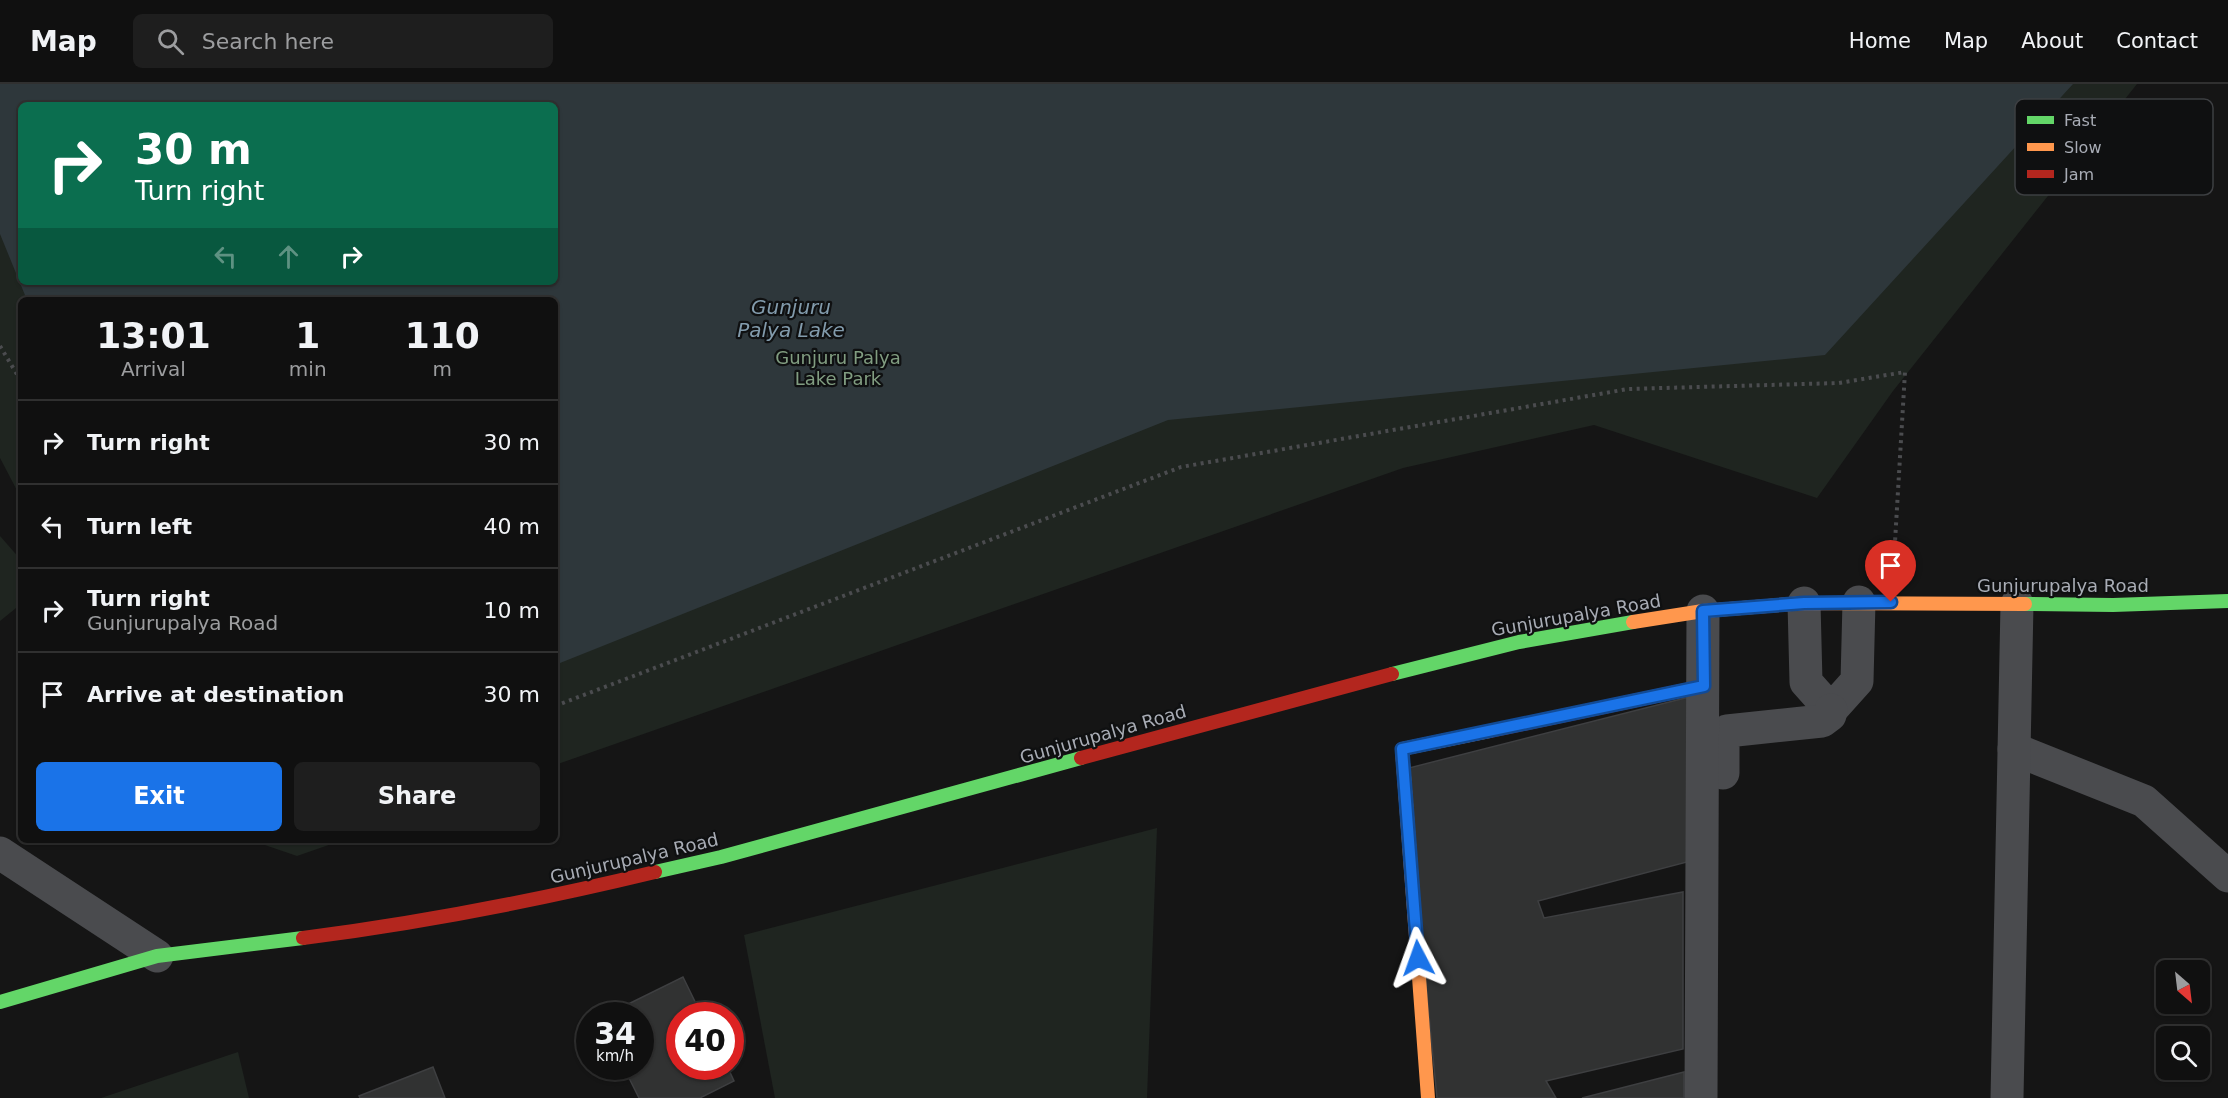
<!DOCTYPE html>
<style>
body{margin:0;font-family:"DejaVu Sans",sans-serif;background:#1e1e1e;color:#f1f3f6;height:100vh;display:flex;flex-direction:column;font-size:22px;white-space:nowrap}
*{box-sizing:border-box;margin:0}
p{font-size:20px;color:#9c9d9f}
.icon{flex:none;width:33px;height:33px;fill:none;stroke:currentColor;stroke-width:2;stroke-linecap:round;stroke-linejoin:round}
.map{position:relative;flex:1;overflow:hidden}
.panel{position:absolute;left:18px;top:213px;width:540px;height:546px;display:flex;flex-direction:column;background:#101010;border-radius:9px;box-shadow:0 2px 4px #0004,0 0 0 2px #303030}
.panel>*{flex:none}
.top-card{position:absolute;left:18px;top:18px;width:540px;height:183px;border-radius:9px;box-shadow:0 2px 4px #0004,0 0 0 2px #303030;background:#0b6e4f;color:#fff;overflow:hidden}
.needle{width:39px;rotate:152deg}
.fabs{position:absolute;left:2156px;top:876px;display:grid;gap:12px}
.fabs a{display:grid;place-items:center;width:54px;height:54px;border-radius:9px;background:#101010;box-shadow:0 2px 4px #0004,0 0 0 2px #303030;font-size:30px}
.speed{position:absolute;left:576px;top:918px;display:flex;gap:12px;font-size:30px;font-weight:700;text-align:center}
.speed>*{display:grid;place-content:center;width:78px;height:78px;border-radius:50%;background:#101010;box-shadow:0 2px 4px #0004,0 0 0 2px #303030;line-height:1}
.speed small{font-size:15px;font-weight:400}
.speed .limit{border:9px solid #d22;background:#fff;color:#111}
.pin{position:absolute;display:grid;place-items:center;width:51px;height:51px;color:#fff;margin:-62px -26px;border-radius:50% 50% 50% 0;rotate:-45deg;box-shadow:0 0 6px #0007}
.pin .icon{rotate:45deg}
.me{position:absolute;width:66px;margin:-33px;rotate:356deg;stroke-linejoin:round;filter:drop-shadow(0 0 4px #0008)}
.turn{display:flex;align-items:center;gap:21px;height:126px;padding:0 18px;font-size:27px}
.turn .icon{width:78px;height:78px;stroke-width:2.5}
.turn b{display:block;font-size:42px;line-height:51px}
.lanes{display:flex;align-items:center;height:57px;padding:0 18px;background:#0003;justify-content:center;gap:30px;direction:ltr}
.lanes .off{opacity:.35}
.eta{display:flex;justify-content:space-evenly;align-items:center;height:102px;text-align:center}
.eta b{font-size:36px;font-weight:600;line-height:42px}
.primary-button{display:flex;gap:12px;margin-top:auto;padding:12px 18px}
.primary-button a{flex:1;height:69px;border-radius:9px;background:#1a73e8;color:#fff;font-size:24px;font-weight:600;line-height:69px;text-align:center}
.primary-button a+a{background:#1e1e1e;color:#f1f3f6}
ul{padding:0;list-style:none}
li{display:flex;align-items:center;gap:18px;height:84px;padding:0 18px;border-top:2px solid #303030}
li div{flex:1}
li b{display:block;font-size:22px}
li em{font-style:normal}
header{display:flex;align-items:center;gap:36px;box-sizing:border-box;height:84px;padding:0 30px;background:#101010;border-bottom:2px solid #303030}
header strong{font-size:28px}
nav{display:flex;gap:33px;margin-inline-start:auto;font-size:21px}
.search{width:420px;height:54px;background:#1e1e1e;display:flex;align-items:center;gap:15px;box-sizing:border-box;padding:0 21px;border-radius:9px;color:#9c9d9f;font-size:22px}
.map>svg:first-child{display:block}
</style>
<header>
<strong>Map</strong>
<div class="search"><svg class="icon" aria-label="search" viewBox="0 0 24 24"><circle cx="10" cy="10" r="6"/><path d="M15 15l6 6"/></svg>Search here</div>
<nav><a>Home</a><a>Map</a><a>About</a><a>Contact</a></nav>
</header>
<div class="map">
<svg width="2228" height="1014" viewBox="0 0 2228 1014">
<rect width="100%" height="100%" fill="#151515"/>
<g fill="#1f2520" fill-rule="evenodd">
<path d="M0 0H2137L1893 307 1817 414 1594 341 1403 384 555 681V216H21V414L0 374ZM21 21H555V198H21Z"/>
<polygon points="0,452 21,476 21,520 0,537"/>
<polygon points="1157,744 1147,1014 775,1014 744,851"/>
<polygon points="250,756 343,756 297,772"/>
<polygon points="238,968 249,1014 101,1014"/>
</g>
<path fill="#2e373b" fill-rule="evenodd" d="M0 0H2073L1825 271 1168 336 555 581V216H27L0 150ZM21 21H555V198H21Z"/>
<g fill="#313232" stroke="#3e3f41" stroke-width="1.5">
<polygon points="1689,613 1687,778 1538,817 1544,834 1683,808 1683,965 1546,997 1556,1014 1437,1014 1405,685"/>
<polygon points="683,893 702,932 680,932 680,982 727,982 734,997 700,1014 639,1014 623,982 640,982 640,932 604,932"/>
<polygon points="433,983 445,1014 360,1014 359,1012"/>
<polygon points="1684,988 1684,1014 1582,1014"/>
</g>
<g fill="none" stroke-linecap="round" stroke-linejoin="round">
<g stroke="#4b4c4f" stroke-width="4" stroke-dasharray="3 4.5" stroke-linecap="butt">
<polyline points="0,262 21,297"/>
<polyline points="555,622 1181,383 1628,305 1839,299 1905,288 1894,475"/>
</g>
<g stroke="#4a4b4e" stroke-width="33">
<polyline points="1804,519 1806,598 1831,626 1857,597 1859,518"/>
<polyline points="2014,665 2144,717 2228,792"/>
<polyline points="1723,689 1723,650 1727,647 1822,637 1830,631 1831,626"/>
<polyline points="0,769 157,872"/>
<polyline points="1701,1014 1703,527"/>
<polyline points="2007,1014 2017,520"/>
</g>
<g stroke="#63d668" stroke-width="14">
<polyline points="2025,520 2113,521 2228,517"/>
<polyline points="1392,590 1519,558 1633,538"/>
<polyline points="655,788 721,773 1081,674"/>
<polyline points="0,918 157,872 303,854"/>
</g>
<g stroke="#ff974d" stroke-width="14">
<polyline points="1633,538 1703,527 1804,519 2025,520"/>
<polyline points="1428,1014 1402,665 1490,647"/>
</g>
<g stroke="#b3261e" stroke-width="14">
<polyline points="1490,647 1704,602"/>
<polyline points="1081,674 1392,590"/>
<path d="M303 854C421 839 539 816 655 788"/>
</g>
</g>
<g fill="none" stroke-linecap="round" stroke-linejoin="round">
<g stroke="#114b97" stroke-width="15">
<polyline id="route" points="1418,874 1402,665 1704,602 1703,527 1804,519 1891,518"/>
</g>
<use href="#route" stroke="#1a73e8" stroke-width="10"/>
</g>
<g text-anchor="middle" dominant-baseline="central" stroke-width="4.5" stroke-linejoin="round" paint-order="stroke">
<g font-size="18" fill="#819d81" stroke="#0f1011">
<text x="838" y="273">Gunjuru Palya<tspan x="838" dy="21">Lake Park</tspan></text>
</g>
<g font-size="18" fill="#a8acb5" stroke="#0f1011">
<text x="2063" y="501">Gunjurupalya Road</text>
<text transform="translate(1576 531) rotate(-10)">Gunjurupalya Road</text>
<text transform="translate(1103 650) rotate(-16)">Gunjurupalya Road</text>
<text transform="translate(634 774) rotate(-13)">Gunjurupalya Road</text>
</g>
<g font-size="20" font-style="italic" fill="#829bac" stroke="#0f1011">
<text x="791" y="223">Gunjuru<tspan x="791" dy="23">Palya Lake</tspan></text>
</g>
</g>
<rect x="2015" y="15" width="198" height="96" rx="9" fill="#0f1011" stroke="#3d3f42" stroke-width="1.5"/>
<rect x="2027" y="32" width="27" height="8" fill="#63d668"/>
<rect x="2027" y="59" width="27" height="8" fill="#ff974d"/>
<rect x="2027" y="86" width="27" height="8" fill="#b3261e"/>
<g font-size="16" fill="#a8acb5">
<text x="2064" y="42">Fast</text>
<text x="2064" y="69">Slow</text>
<text x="2064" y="96">Jam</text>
</g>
</svg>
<div class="fabs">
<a><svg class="needle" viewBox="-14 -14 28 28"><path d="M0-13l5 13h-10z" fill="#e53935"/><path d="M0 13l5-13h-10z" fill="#9c9d9f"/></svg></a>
<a><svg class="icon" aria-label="search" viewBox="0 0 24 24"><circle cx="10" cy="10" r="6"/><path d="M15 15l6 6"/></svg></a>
</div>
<div class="speed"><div>34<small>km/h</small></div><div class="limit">40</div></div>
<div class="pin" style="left:1891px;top:518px;background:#d93025"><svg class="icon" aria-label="arrive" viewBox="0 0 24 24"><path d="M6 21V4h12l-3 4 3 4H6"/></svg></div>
<svg class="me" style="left:1418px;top:874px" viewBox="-20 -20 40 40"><path d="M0-17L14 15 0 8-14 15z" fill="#1a73e8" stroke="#fff" stroke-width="4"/></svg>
<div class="top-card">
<div class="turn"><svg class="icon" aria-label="right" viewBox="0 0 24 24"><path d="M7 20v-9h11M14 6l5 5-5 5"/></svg><div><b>30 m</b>Turn right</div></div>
<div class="lanes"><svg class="icon off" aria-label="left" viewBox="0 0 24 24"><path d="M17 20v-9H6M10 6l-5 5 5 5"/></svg><svg class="icon off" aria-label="ahead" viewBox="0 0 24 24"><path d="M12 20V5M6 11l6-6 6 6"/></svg><svg class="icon" aria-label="right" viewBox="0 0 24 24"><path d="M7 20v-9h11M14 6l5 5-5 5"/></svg></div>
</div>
<section class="panel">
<div class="eta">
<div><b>13:01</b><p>Arrival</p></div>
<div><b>1</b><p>min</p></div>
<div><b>110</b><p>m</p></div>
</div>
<ul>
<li><svg class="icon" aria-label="right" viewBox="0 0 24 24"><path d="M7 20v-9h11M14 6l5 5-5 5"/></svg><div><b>Turn right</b></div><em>30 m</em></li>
<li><svg class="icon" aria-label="left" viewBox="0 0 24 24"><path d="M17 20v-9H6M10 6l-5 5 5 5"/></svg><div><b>Turn left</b></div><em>40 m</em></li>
<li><svg class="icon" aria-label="right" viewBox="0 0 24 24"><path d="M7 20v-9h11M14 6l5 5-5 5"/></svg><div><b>Turn right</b><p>Gunjurupalya Road</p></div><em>10 m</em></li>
<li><svg class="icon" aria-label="arrive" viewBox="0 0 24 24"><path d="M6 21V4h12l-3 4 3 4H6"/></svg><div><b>Arrive at destination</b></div><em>30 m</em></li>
</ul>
<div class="primary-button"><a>Exit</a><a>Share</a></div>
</section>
</div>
